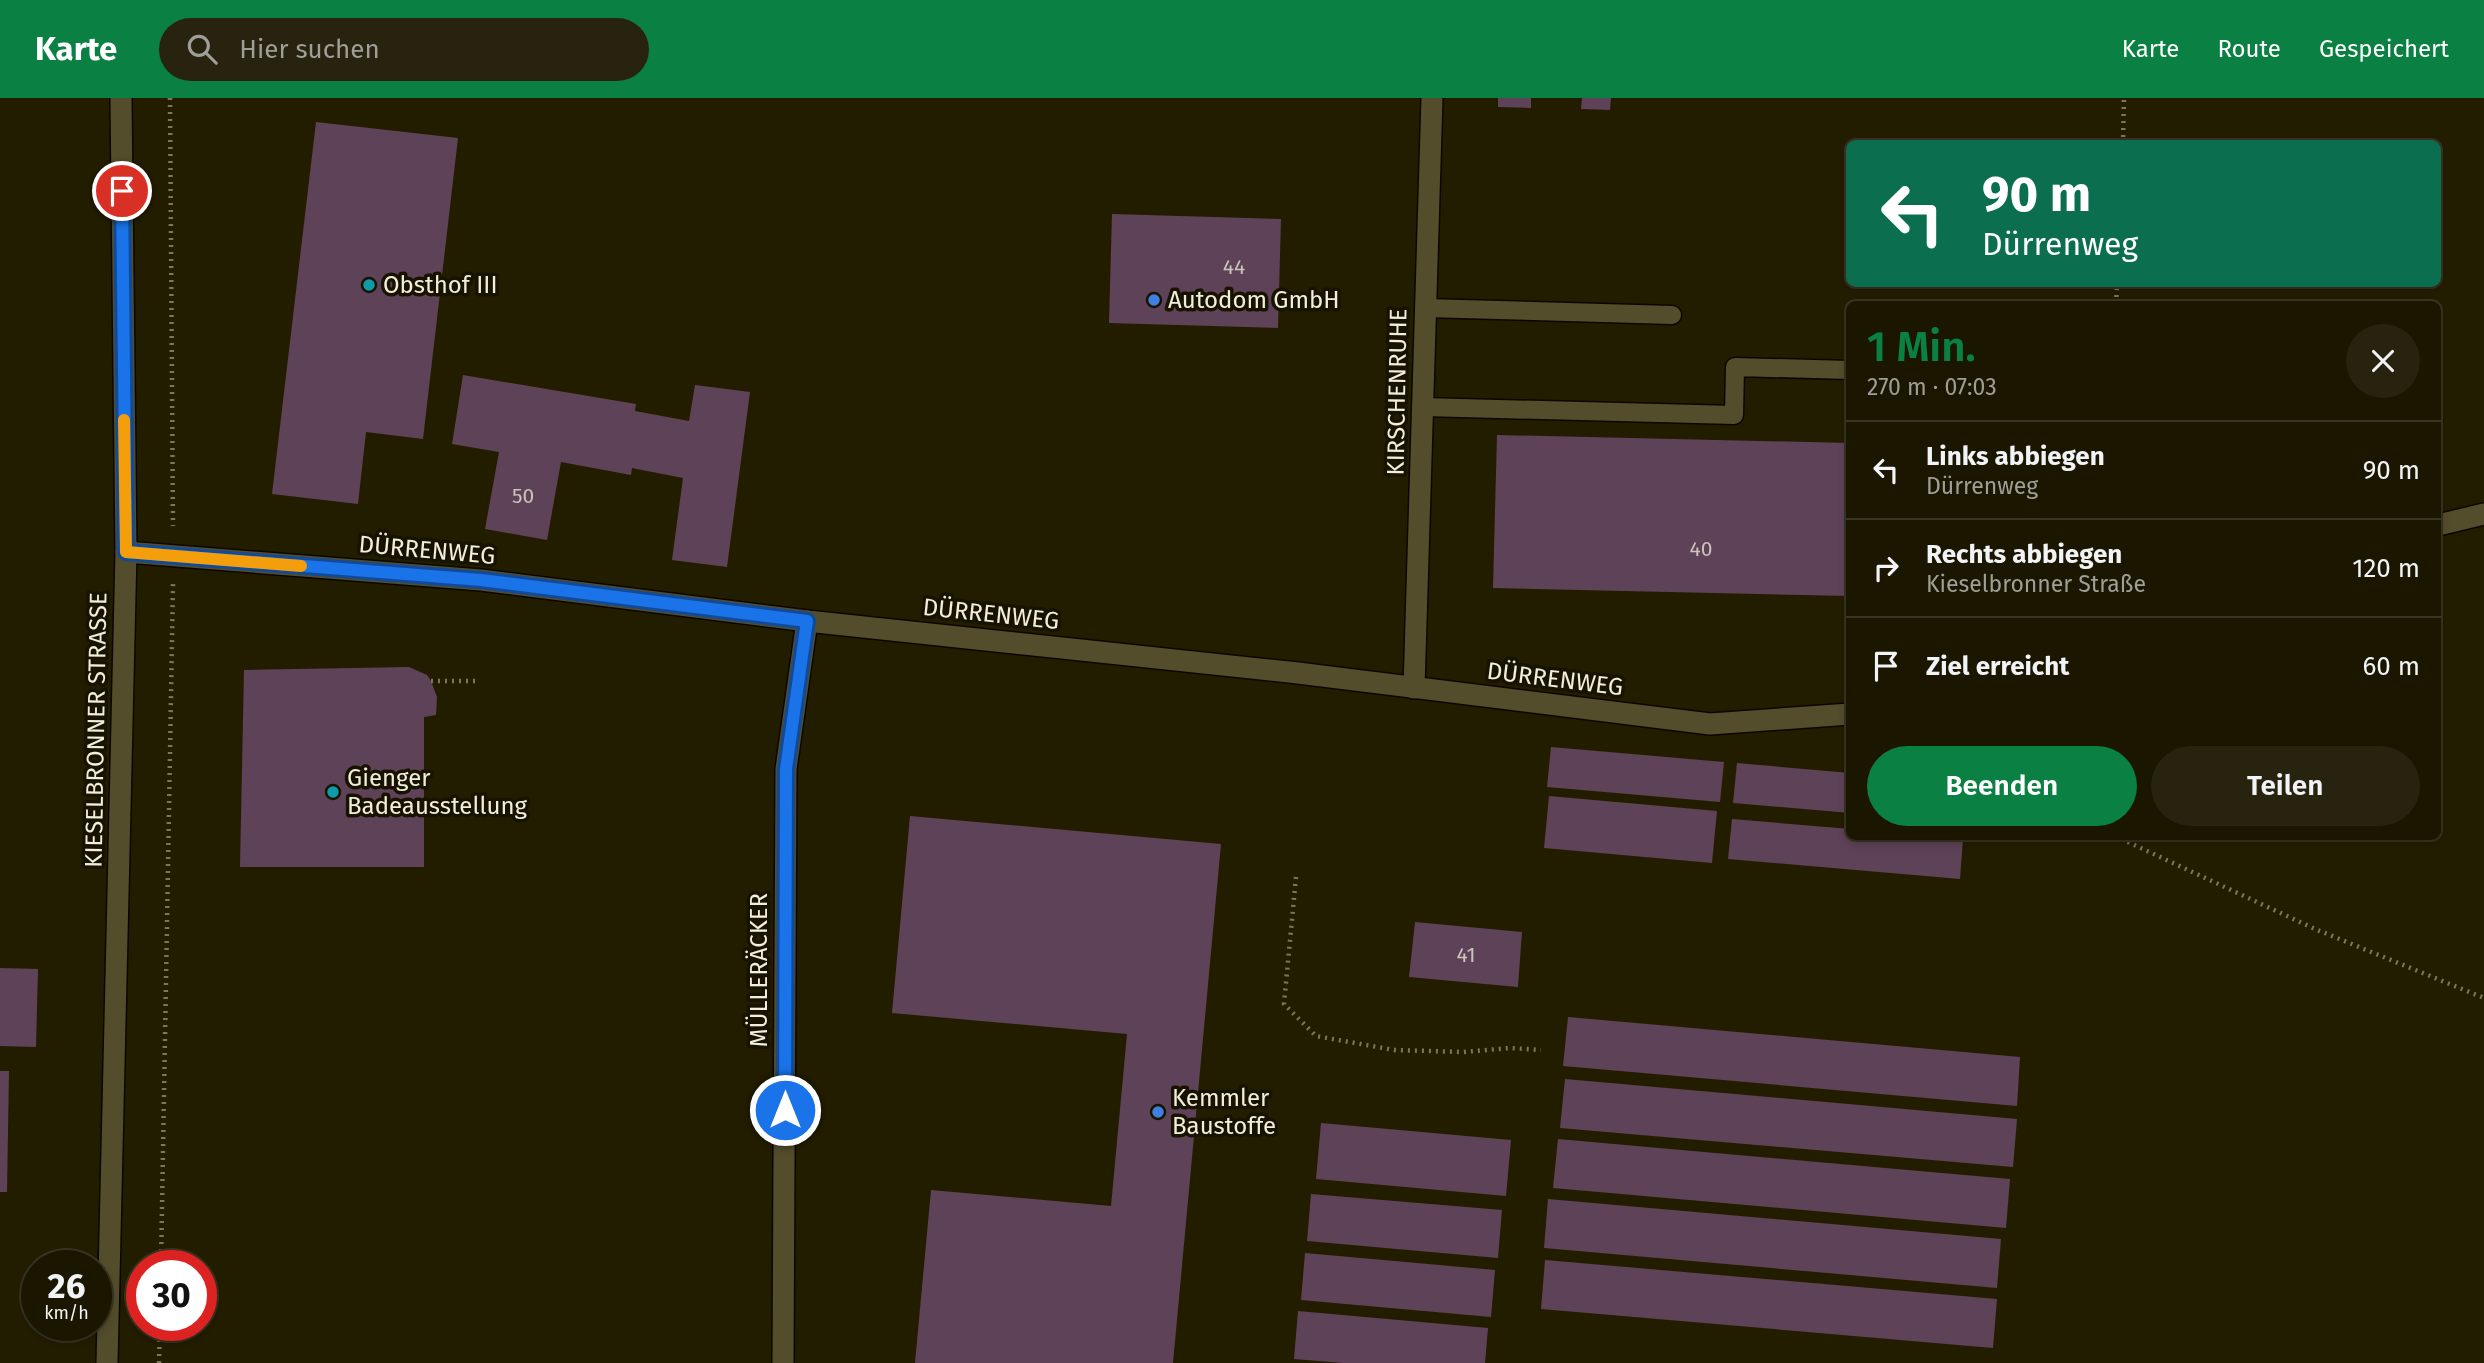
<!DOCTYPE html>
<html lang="de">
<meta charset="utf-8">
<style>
body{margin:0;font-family:"Fira Sans",sans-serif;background:#27230f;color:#f1f3f6;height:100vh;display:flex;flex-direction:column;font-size:26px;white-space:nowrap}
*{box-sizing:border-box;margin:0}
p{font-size:23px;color:#9f9f99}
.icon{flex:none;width:38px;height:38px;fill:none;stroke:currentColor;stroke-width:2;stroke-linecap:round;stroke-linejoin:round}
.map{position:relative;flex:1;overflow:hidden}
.panel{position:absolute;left:1846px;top:203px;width:595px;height:539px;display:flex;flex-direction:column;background:#1a1600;border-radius:10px;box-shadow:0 4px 10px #0003,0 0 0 2px #383522}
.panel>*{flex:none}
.banner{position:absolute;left:1846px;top:42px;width:595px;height:147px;border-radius:10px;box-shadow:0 4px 10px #0003,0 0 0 2px #383522;background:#0b6e4f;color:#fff;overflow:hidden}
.speed{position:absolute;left:21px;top:1152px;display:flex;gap:14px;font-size:35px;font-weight:700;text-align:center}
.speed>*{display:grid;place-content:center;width:91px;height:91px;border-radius:50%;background:#1a1600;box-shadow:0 4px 10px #0003,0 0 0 2px #383522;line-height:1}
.speed small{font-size:18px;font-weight:400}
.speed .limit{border:10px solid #d22;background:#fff;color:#111}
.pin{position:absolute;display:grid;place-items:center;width:60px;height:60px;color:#fff;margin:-30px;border:4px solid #fff;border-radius:50%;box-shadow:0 2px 7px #0007}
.me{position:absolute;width:77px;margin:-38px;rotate:0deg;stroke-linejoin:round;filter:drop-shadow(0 0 5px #0008)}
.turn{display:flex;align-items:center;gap:24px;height:147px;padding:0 21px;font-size:32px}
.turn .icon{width:91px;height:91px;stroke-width:2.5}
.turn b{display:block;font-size:49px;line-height:60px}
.round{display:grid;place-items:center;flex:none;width:74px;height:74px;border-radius:37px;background:#27230f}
.overview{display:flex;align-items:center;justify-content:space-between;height:119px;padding:0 21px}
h1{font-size:42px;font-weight:600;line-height:52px;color:#0b8043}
.button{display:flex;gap:14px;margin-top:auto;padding:14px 21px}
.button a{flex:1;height:80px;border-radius:42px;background:#0b8043;color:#fff;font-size:28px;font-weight:600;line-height:80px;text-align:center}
.button a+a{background:#27230f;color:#f1f3f6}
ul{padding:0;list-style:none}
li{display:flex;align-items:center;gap:21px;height:98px;padding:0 21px;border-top:2px solid #383522}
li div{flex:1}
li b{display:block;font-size:26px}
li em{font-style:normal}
header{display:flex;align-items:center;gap:42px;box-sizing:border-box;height:98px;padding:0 35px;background:#0b8043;color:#fff}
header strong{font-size:33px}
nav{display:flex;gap:38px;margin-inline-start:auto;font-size:24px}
.search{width:490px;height:63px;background:#27230f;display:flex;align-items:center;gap:18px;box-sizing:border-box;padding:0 24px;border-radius:38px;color:#9f9f99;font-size:26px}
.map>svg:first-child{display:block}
</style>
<header>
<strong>Karte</strong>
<div class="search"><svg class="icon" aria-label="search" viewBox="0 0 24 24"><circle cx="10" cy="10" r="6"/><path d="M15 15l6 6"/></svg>Hier suchen</div>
<nav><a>Karte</a><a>Route</a><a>Gespeichert</a></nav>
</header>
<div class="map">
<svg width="2484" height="1265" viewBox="0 0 2484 1265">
<rect width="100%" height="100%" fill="#231d00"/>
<g fill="#5e4258">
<polygon points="1498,0 1531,0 1531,10 1498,9"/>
<polygon points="1582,0 1611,0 1610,12 1581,11"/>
<polygon points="316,24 458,40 423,341 366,334 358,406 272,396"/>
<polygon points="1112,116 1281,121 1278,230 1109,225"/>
<polygon points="463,277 636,306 635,313 689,323 695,287 750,294 727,469 672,462 683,380 632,370 631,377 561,364 547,442 485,431 499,354 452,346"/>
<polygon points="1497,337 1850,345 1850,498 1493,490"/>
<polygon points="409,569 427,577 431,583 437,599 436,617 424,619 424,769 240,769 244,572"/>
<polygon points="1551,649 1724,664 1720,704 1547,689"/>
<polygon points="1737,665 1850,675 1850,715 1733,705"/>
<polygon points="1549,698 1717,713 1712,765 1544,750"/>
<polygon points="910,718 1221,746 1173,1265 915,1265 931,1092 1111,1108 1127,936 892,915"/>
<polygon points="1732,721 1850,731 1850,738 1936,738 1963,741 1960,781 1728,761"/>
<polygon points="1415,824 1522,834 1518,889 1409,879"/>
<polygon points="0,870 38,871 36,949 0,948"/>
<polygon points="1568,919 2020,959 2017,1008 1563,968"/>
<polygon points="0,973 9,973 7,1094 0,1094"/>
<polygon points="1565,981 2017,1021 2013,1069 1560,1030"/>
<polygon points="1321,1025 1511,1042 1506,1098 1316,1081"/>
<polygon points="1558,1041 2010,1081 2006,1130 1553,1090"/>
<polygon points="1311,1096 1502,1112 1498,1160 1307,1143"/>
<polygon points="1548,1101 2001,1141 1997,1190 1544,1150"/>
<polygon points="1305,1155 1495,1172 1491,1219 1301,1202"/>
<polygon points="1545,1162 1997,1201 1993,1250 1541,1211"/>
<polygon points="1298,1213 1488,1230 1485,1265 1343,1265 1294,1261"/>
</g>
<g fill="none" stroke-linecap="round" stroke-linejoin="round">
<g stroke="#0c0600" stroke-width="21">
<g id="service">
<polyline points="1425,210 1672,217"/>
<polyline points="1423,309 1734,317 1735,269 1850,272"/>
</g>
</g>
<g stroke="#0c0600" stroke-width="24">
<g id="minor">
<polyline points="2438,427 2484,416"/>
<polyline points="126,454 481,482 807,523 1298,575 1710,626 1850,616"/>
<polyline points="1414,590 1432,0"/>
<polyline points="783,1265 786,671 807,523"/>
</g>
</g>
<g stroke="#0c0600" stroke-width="24">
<polyline id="tertiary" points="107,1265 126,454 121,0"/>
</g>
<g stroke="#7b775e" stroke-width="4.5" stroke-dasharray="2 5" stroke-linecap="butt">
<polyline points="170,0 173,428"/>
<polyline points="2123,46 2124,0"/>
<polyline points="2116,206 2117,186"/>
<polyline points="431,583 479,583"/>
<polyline points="2115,738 2315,831 2484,900"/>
<polyline points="1296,779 1284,906 1316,938 1394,952 1463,954 1510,950 1541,952"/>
<polyline points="161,1167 173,486"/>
<polyline points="159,1265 160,1227"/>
</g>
<use href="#service" stroke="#534d2c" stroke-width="18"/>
<use href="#minor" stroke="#534d2c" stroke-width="21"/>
<use href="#tertiary" stroke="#534d2c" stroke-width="21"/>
</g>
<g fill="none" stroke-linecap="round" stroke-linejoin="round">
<g stroke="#114b97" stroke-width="18">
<polyline id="route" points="122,93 126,454 481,482 807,523 786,671 785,1012"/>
</g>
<use href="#route" stroke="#1a73e8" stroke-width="12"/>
<polyline stroke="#f59e0b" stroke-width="12" points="124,322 126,454 301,468"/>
</g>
<g fill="#0f9aa8" stroke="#181300" stroke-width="2.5">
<circle cx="369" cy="187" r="7"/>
<circle cx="333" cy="694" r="7"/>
</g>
<g fill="#3f7fe0" stroke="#181300" stroke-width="2.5">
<circle cx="1154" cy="202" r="7"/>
<circle cx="1158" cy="1014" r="7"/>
</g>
<g text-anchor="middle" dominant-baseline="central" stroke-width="7" stroke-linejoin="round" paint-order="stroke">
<g font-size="21" fill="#ccc3ba">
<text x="1234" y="169">44</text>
<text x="523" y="398">50</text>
<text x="1701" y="451">40</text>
<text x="1466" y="857">41</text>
</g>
<g font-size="24" fill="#f1eedb" stroke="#181300" text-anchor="start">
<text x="383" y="187">Obsthof III</text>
<text x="1168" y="202">Autodom GmbH</text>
<text x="347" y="680">Gienger<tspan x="347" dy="28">Badeausstellung</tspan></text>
<text x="1172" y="1000">Kemmler<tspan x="1172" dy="28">Baustoffe</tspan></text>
</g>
<g font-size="24" fill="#f1eedb" stroke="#181300">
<text transform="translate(1397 294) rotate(-89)">KIRSCHENRUHE</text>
<text transform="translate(427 452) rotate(5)">DÜRRENWEG</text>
<text transform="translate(991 516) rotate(6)">DÜRRENWEG</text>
<text transform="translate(1555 581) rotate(7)">DÜRRENWEG</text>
<text transform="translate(96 632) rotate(-89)">KIESELBRONNER STRASSE</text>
<text transform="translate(759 872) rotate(-90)">MÜLLERÄCKER</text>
</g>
</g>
</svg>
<div class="speed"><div>26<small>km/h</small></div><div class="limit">30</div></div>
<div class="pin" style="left:122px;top:93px;background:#d93025"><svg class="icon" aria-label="arrive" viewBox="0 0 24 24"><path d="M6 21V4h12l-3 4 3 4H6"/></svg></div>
<svg class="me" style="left:785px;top:1012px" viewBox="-20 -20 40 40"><circle r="17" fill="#1a73e8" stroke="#fff" stroke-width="3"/><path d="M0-11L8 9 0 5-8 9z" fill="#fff"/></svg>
<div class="banner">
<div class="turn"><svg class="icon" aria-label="left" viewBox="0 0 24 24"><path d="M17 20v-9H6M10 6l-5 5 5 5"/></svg><div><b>90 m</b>Dürrenweg</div></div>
</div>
<section class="panel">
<div class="overview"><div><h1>1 Min.</h1><p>270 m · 07:03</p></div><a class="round"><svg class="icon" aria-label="close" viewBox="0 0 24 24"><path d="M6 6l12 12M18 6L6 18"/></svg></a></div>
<ul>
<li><svg class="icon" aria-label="left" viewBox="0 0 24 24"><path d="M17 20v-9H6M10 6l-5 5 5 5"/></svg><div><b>Links abbiegen</b><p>Dürrenweg</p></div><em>90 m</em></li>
<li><svg class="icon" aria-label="right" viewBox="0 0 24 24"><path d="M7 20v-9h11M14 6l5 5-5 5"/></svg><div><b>Rechts abbiegen</b><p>Kieselbronner Straße</p></div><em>120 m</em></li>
<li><svg class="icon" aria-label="arrive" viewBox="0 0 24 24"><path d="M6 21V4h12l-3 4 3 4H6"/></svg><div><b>Ziel erreicht</b></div><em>60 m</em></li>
</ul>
<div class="button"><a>Beenden</a><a>Teilen</a></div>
</section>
</div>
